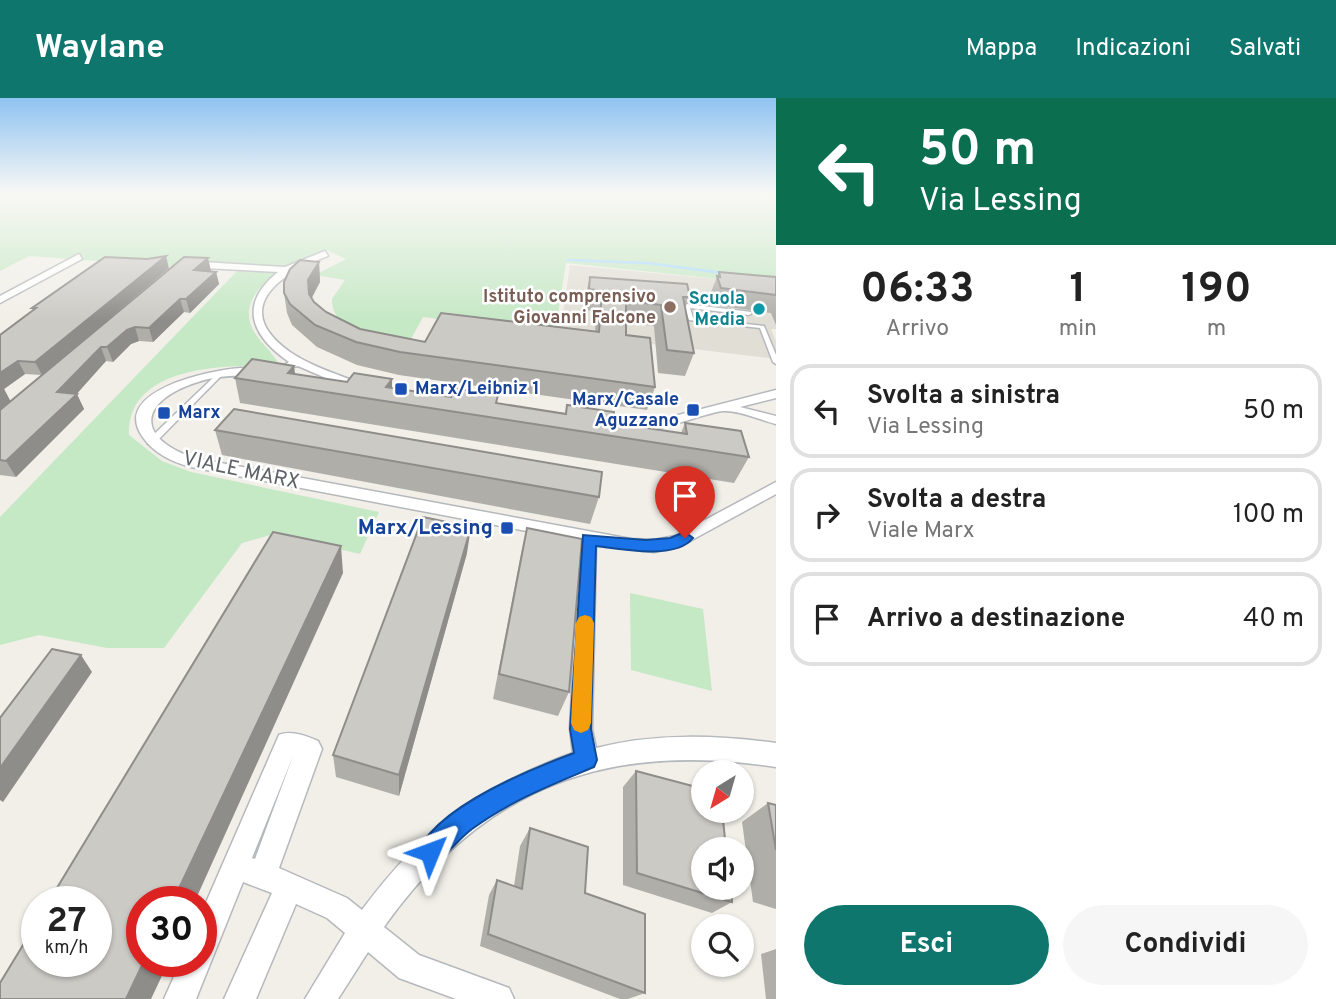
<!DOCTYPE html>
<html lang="it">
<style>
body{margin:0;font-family:Overpass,sans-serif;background:#f6f6f6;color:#222;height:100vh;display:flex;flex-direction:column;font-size:26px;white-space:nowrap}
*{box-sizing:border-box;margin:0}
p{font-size:23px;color:#767676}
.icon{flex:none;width:38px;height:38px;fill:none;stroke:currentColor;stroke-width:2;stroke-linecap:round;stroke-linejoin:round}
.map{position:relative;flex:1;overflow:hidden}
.panel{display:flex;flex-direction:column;background:#fff;width:560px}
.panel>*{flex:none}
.banner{background:#0b6e4f;color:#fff;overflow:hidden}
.needle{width:46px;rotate:217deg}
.tools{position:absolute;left:691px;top:662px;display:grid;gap:14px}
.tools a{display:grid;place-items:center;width:63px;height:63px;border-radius:50%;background:#fff;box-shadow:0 2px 5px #0004;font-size:35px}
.speed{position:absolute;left:21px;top:788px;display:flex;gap:14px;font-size:35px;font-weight:700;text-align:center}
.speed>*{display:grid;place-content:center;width:91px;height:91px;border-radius:50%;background:#fff;box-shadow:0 2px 5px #0004;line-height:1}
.speed small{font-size:18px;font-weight:400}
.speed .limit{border:10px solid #d22;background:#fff;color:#111}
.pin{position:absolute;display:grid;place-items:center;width:60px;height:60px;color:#fff;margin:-72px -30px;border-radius:50% 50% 50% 0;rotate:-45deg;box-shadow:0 0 7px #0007}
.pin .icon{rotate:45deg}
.me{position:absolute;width:77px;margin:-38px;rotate:46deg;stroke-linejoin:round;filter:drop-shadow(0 0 5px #0008)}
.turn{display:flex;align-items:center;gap:24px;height:147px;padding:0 28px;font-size:32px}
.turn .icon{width:91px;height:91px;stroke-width:2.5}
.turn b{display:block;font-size:49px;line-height:60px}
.eta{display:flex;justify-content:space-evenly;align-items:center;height:119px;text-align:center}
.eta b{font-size:42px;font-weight:700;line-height:49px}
.primary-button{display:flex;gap:14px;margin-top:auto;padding:14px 28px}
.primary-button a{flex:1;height:80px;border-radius:42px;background:#0f766e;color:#fff;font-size:28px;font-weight:700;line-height:80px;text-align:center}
.primary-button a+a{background:#f6f6f6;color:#222}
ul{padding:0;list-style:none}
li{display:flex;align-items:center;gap:21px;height:94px;margin:0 14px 10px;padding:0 14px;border:4px solid #e0e0e0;border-radius:21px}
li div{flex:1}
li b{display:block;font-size:26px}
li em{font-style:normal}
header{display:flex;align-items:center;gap:42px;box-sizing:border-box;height:98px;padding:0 35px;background:#0f766e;color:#fff}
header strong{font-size:33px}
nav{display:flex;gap:38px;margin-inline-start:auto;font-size:24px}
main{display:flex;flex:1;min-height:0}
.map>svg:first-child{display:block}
</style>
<header>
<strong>Waylane</strong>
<nav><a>Mappa</a><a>Indicazioni</a><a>Salvati</a></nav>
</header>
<main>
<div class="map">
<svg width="776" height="901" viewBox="0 0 776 901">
<rect width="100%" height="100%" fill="#f1efe8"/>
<polygon fill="#e1ded6" points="570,167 776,187 776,231 771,231 776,243 776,261 560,235"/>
<g fill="#c5e8c5">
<path d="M0 96H776V187L566 165 555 235 423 219 405 252C380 243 331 234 332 201L345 182 315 177 346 161 327 152C298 163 234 189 252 230 259 244 271 252 278 265L270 268C221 267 127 269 129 337L162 363 191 374 379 414 360 456 274 436 242 445 164 550H107L39 537 0 547V419L237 173 29 158 0 173Z"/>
<polygon points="630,495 703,511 712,593 631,572"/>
</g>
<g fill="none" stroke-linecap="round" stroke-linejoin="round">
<polyline stroke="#aadaff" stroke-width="2.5" points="568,162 647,165 723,175"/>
<g stroke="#b5b8bc" stroke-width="3">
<g id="lane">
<polygon points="687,206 751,214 752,215 749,217 690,210 693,220 764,228 776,257 776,266 773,264 760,230 689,222 684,208"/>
<polygon points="218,275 223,276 154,346 148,346 148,342"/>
</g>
</g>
<g stroke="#b5b8bc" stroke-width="3">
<g id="street">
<path d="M325 153 328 158C282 174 228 210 290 254 312 269 340 277 364 287V293H356L298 268 285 271 283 268 289 264C251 238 238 206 278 174L185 169 181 166 185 163 285 169Z"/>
<polygon points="79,156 82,161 0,205 0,198"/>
<path d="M240 270 263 271 269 275 263 279C241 277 219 277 198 284 140 302 133 339 194 360L631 441 654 442 675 438 776 384V396L679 449 654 454 596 447 592 631 596 650C656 635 715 637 776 645V669C607 643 484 688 384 829L419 857 509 890 514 901H456L399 880 368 854 338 901H305L345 835 327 820 296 806 256 901H224L272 795 243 784 196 901H164L181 863H201V816L279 637C291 632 306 638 318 643L322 651 279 770 347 800 362 812C423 730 477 690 573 655L570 631 579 443 191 369C172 364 153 355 142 338 111 292 212 272 240 270ZM293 658 255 761 252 760Z"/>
<path d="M776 292V300L740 309 776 318V326C761 322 738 312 723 313 698 316 633 346 612 328L619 324H651Z"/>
</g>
</g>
<use href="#lane" fill="#fff" fill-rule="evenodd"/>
<use href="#street" fill="#fff" fill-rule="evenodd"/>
</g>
<g fill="#afaea9" fill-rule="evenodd">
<polygon points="319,164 320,184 312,200 314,204 326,214 360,231 425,244 595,234 596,213 584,212 585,199 590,179 690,199 685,210 694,255 685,278 658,275 654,228 626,225 626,237 655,289 647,312 399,277 357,267 317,249 292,227 287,215 284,195"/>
<path d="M169 170 60 262 211 173 216 174 219 186 190 215 184 214 153 244 139 243 131 246 113 264 106 263 76 296 84 311 16 379 0 377V237L33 212 32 210ZM25 276 41 277 10 303 4 291Z"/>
<polygon points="719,174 776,179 776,227 771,215 714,207 711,194"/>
<polygon points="295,276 347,284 392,281 392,290 565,315 567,307 614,325 681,335 685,325 749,359 734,385 240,305 235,280"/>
<polygon points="215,332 599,399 590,426 222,357"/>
<polygon points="527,430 569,594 558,618 493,601 521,456"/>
<polygon points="467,455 399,698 336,679 333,657"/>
<polygon points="636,673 732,804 712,815 623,787 623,689"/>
<polygon points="768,705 776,707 776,811 753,804 742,724"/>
<polygon points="530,730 585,795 645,895 628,901 620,901 480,848 489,797 497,782 514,788 520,748"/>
<polygon points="776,851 776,901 766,901 761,856"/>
</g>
<g fill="#8f8d8a">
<polygon points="166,158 169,170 42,277 35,264"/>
<polygon points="208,160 211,173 197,185 194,172"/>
<polygon points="319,164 320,184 310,202 311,216 308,182"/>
<polygon points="216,174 219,186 190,215 186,201"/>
<polygon points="180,201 184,214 153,244 149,230"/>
<polygon points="135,229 139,243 131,246 113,264 107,249 127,232"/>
<polygon points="101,249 106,263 74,299 77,296 84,311 16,379 6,363 57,294"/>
<polygon points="18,263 25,276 4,291 11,304 0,313 0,275"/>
<polygon points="294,268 297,290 288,275"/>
<polygon points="392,281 392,304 386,289"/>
<polygon points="471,429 467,455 399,698 399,677"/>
<polygon points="341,448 343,475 195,803 173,803"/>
<polygon points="81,557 92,574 3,704 0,702 0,670"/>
<polygon points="144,863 169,863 151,901 126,901"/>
</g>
<g fill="#cccac5" stroke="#8f8d8a" stroke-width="2">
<polygon points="166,158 35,264 18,263 0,275 0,237 36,210 32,210 105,159 147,161"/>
<polygon points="184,159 208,160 194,172 216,174 186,201 180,201 149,230 135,229 127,232 107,249 101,249 57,294 77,296 6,363 0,362 0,312"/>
<polygon points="300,162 319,164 308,182 309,196 314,204 326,214 360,231 425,244 441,215 599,234 602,193 589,191 590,179 687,186 690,199 683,199 694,255 667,252 661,207 626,203 626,237 650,240 655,289 400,254 356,244 315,227 290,206 284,195 284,184 290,171"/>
<polygon points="719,174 776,179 776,197 721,190 717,178 720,179"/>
<polygon points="252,261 294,268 288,275 347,284 354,275 392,281 386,289 451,299 454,290 498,297 496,305 566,316 567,307 614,314 614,325 687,336 685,325 741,333 749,359 235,280"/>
<polygon points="234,311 602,374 599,399 215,332"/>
<polygon points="423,419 471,429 399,677 333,657"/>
<polygon points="527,430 582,441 569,594 499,576"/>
<polygon points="273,434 341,448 173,803 142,803 142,863 144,863 126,901 0,901 0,885 37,824 37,863 96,863 96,803 49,803"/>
<polygon points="52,551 81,557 0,670 0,620"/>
<polygon points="636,673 704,691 704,712 722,712 726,751 704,751 704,789 731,789 732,804 637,775"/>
<polygon points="768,705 776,707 776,752"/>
<polygon points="530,730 588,749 585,795 645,816 645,895 488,836 497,782 522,791"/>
</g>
<linearGradient id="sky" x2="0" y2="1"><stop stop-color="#8fc3f1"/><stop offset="0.43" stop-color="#f9f8f5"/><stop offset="1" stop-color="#f9f8f5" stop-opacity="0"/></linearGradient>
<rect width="776" height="223" fill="url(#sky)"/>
<path fill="#1a73e8" stroke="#114b97" stroke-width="2" d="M685 434 693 440C676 462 620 451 596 448L591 631 597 662 594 669C551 687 510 703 472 731 457 742 447 759 430 766L422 762 418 754C437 709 531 671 574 655L570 631 583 437 646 442 670 440Z"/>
<polygon fill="#f59e0b" points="585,517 591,519 594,525 591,625 588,632 581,635 574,632 571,625 576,525 579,519"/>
<circle fill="#8d6e63" stroke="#fff" stroke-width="2.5" cx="670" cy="209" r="7"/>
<circle fill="#0f9aa8" stroke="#fff" stroke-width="2.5" cx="759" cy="211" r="7"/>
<g fill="#1a4fb4" stroke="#fff" stroke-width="2.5">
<rect x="394" y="284" width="14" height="14" rx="3.5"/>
<rect x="686" y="305" width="14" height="14" rx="3.5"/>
<rect x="157" y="308" width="14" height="14" rx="3.5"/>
<rect x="500" y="423" width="14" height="14" rx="3.5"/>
</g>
<g text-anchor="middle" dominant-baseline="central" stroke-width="5" stroke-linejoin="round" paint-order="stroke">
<g font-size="18" font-weight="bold" fill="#785e54" stroke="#fff" text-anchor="end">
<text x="656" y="199">Istituto comprensivo<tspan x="656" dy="21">Giovanni Falcone</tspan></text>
</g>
<g font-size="18" font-weight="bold" fill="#0d838f" stroke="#fff" text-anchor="end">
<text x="745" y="201">Scuola<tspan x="745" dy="21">Media</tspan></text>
</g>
<g font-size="18" font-weight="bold" fill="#164399" stroke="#fff" text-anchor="start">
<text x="415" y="291">Marx/Leibniz 1</text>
<text x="679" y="302" text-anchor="end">Marx/Casale<tspan x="679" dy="21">Aguzzano</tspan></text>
<text x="178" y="315">Marx</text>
</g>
<g font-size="21" fill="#5f6368" stroke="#fff">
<text transform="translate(241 373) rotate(12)">VIALE MARX</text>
</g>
<g font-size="21" font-weight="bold" fill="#164399" stroke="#fff" text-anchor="end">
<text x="493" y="430">Marx/Lessing</text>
</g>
</g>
</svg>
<div class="tools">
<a><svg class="needle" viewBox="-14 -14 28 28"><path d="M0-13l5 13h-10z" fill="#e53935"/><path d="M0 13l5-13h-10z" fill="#767676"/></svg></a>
<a><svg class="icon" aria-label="sound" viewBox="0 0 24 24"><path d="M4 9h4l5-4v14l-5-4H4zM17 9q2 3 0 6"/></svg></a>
<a><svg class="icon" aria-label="search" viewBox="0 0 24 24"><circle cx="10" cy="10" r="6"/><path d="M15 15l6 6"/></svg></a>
</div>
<div class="speed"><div>27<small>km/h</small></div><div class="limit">30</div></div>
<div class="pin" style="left:685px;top:440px;background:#d93025"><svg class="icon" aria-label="arrive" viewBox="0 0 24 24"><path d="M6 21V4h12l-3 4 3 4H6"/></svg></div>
<svg class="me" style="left:430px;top:754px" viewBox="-20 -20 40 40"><path d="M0-17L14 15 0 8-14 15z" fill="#1a73e8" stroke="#fff" stroke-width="4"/></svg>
</div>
<section class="panel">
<div class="banner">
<div class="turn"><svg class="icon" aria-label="left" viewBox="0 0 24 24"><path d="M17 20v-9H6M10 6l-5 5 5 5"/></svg><div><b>50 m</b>Via Lessing</div></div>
</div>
<div class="eta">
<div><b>06:33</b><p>Arrivo</p></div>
<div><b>1</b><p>min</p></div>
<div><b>190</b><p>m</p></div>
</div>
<ul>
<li><svg class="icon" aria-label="left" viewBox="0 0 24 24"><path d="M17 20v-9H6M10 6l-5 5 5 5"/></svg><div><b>Svolta a sinistra</b><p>Via Lessing</p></div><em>50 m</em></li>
<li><svg class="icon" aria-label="right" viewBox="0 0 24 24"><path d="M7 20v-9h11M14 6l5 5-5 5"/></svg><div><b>Svolta a destra</b><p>Viale Marx</p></div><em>100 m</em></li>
<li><svg class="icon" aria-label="arrive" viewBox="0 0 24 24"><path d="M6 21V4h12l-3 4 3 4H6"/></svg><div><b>Arrivo a destinazione</b></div><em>40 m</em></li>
</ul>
<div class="primary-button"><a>Esci</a><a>Condividi</a></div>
</section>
</main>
